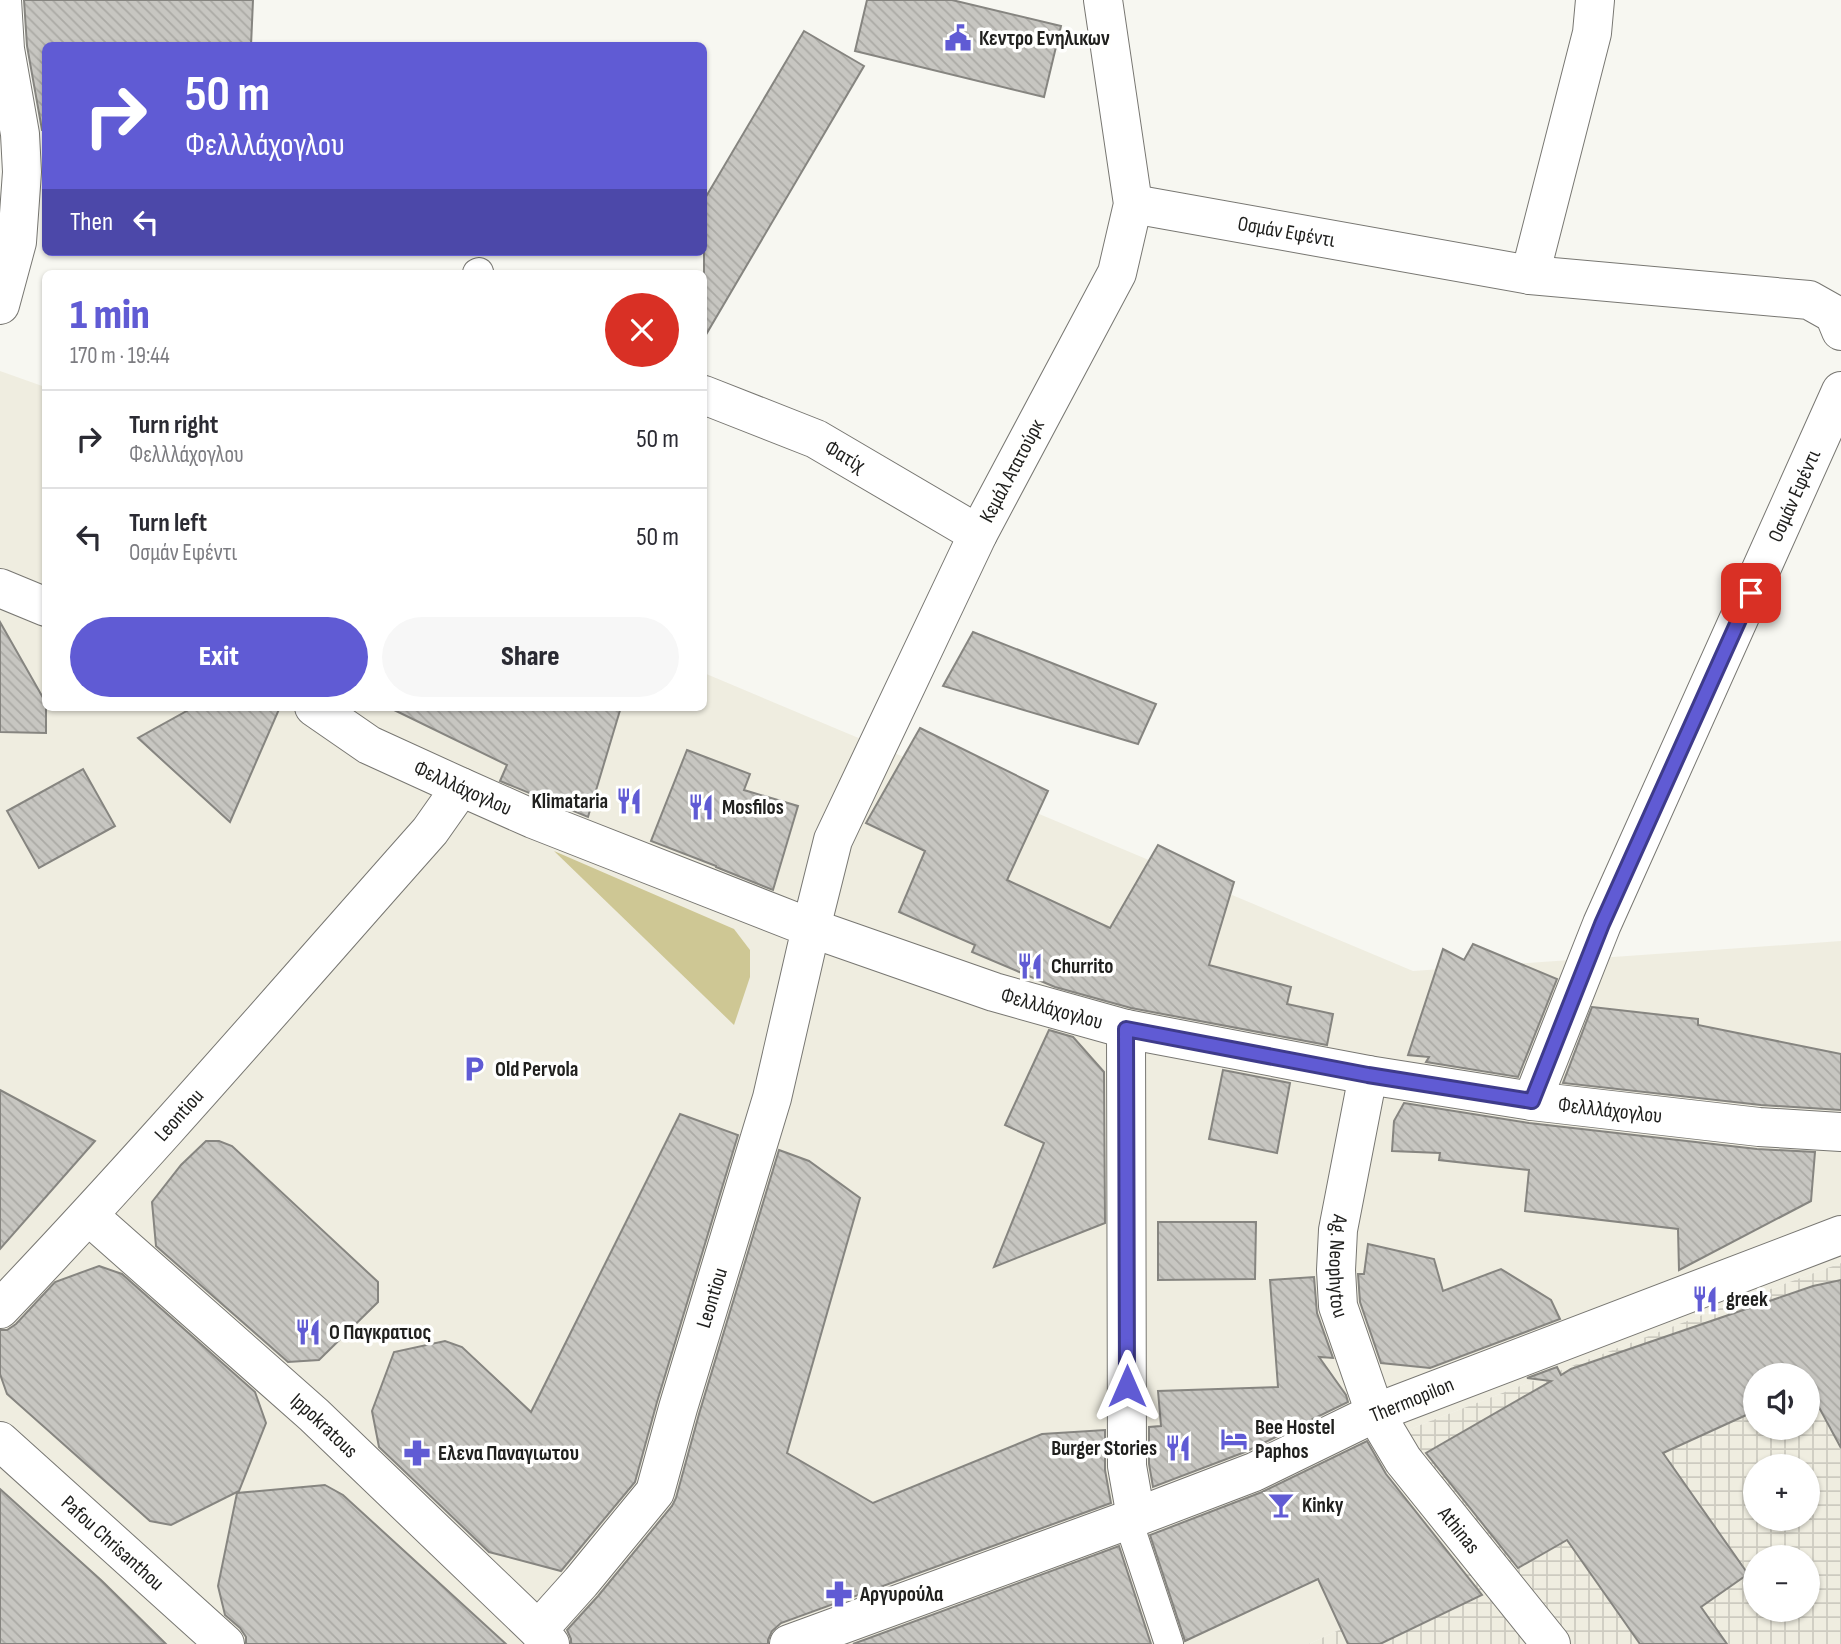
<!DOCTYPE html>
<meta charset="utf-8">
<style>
body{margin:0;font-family:"Sofia Sans Condensed",sans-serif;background:#f7f7f7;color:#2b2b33;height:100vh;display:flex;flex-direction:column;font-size:26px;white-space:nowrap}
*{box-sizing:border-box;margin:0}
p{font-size:23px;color:#7c7c81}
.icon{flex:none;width:38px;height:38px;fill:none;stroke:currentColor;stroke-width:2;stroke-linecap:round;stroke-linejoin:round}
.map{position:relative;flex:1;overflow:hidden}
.details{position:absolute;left:42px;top:270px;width:665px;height:441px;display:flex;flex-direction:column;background:#fff;border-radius:10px;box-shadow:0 2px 5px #0004}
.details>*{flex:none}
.top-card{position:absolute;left:42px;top:42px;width:665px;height:214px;border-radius:10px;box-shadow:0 2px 5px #0004;background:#605bd4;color:#fff;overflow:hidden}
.fabs{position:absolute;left:1743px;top:1363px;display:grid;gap:14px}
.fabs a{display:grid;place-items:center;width:77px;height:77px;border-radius:50%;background:#fff;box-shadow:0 2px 5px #0004;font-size:35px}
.pin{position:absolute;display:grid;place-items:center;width:60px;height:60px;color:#fff;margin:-30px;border-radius:14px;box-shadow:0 4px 10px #0006}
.me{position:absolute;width:77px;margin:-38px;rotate:0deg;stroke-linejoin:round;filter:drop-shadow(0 0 5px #0008)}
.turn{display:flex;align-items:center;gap:24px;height:147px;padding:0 28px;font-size:32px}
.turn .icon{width:91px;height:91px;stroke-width:2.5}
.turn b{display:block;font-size:49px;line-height:60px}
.then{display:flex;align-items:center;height:66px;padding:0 28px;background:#0003;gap:14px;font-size:26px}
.round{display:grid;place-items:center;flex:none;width:74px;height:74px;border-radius:37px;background:#f7f7f7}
.summary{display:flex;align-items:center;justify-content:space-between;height:119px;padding:0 28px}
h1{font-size:42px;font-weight:800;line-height:52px;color:#605bd4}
.button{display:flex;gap:14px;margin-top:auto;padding:14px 28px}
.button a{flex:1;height:80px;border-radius:42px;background:#605bd4;color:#fff;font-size:28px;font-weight:800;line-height:80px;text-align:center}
.button a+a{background:#f7f7f7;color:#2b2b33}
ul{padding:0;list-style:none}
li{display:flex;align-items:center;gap:21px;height:98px;padding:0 28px;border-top:2px solid #e1e1e2}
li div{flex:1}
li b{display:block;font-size:26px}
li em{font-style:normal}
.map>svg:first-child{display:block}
</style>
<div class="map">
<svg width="1841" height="1644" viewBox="0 0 1841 1644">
<defs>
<pattern id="industrial-grid" width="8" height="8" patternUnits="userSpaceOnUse" patternTransform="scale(1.75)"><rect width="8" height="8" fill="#efede0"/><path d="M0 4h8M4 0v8" fill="none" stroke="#cdcbc0"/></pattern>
<pattern id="building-back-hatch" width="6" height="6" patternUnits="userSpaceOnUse" patternTransform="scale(1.75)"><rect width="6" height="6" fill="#c7c6c1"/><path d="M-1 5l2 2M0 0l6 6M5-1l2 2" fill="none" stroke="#abaaa5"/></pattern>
</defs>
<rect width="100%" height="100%" fill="#f7f7f1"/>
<polygon fill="#efede0" points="0,371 45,387 46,707 704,707 704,673 1413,971 1841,941 1841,1263 1746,1298 1392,1436 1473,1567 1309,1644 0,1644"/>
<path fill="url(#industrial-grid)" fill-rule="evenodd" d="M1841 1263V1644H1309L1473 1567 1392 1436 1746 1298ZM1755 1376H1808V1428H1755ZM1755 1466H1808V1519H1755ZM1755 1558H1808V1610H1755Z"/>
<polygon fill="#cec794" points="554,851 734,929 750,950 750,977 734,1025"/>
<g fill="url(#building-back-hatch)" stroke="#868580" stroke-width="2">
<polygon points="24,0 253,0 251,46 46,46 46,130 42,130 27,46"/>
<polygon points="867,0 952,0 1061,26 1044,97 855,51"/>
<polygon points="804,31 864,66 704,338 704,200"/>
<polygon points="0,622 46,703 46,733 0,732"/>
<polygon points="973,632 1156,704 1138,744 943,686"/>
<polygon points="194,707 280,707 230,822 138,738"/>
<polygon points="388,707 621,707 588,817 500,781 507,765"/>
<polygon points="920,728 1048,791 1007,880 1110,928 1158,845 1234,882 1209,965 1291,987 1287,1004 1333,1014 1327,1045 1131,1008 1055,987 972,952 975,945 899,912 925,851 866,823"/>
<polygon points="687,750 750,774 744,790 798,806 773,890 716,867 716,866 651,841"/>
<polygon points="83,769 115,826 39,868 7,811"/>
<polygon points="1473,944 1557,979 1518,1077 1426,1062 1429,1057 1408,1055 1443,949 1464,960"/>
<polygon points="1592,1007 1698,1019 1698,1025 1841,1054 1841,1110 1761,1105 1563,1083"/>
<polygon points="1049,1030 1073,1037 1104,1072 1105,1223 994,1267 1044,1143 1005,1125"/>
<polygon points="1223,1070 1290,1083 1277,1153 1209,1139"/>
<polygon points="0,1090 95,1141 0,1249"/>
<polygon points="1404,1103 1529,1123 1757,1149 1815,1152 1811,1201 1679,1270 1678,1229 1525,1211 1529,1170 1439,1160 1440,1153 1392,1151 1394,1121"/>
<polygon points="680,1114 738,1135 657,1402 635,1482 561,1571 489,1552 379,1447 372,1411 394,1352 445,1341 462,1347 531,1412"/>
<polygon points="206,1141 219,1141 232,1146 378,1282 378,1302 319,1360 288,1362 156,1246 152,1202 181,1165"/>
<polygon points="779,1150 809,1161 860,1198 787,1453 873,1503 1042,1434 1105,1430 1105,1470 1111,1503 781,1623 772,1631 768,1640 768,1644 571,1644 571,1639 567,1630 598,1596 672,1506 676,1498 699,1414"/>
<polygon points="1158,1222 1256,1222 1255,1279 1158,1280"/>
<polygon points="1368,1244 1434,1259 1443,1291 1501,1269 1551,1300 1560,1319 1430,1368 1381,1363 1360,1302 1358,1274 1364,1274"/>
<polygon points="99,1266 122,1274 255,1392 266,1423 239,1491 171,1525 150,1521 7,1394 0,1374 0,1330 7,1330 16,1324 55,1282"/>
<polygon points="1314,1277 1317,1313 1333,1358 1319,1357 1346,1395 1348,1402 1245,1452 1153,1487 1149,1464 1149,1427 1161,1426 1158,1391 1278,1387 1270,1280"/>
<polygon points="1841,1280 1841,1448 1808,1387 1808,1376 1755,1376 1755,1411 1663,1453 1748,1574 1701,1607 1727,1644 1640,1644 1567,1540 1518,1568 1426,1453 1551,1381 1527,1378 1557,1367 1561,1375 1571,1369 1813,1286"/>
<polygon points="1367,1441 1386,1474 1482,1595 1380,1644 1348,1644 1318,1579 1185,1641 1150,1535 1262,1492"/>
<polygon points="325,1485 343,1495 506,1644 246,1644 246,1637 240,1628 225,1615 218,1586 237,1493"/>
<polygon points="0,1489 102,1581 166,1644 0,1644"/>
<polygon points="1119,1546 1151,1644 853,1644"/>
</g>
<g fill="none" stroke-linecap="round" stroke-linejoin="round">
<g stroke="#787772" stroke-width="30">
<g id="lane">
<polyline points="477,273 479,272"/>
<polyline points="1128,1520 1169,1644"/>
</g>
</g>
<g stroke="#787772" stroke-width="40">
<g id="street">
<path id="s1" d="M1103 0 1133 204 1117 273 978 534 833 840 811 928 994 992 1126 1029 1368 1075 1532 1101 1759 1127 1841 1132"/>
<path id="s2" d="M1133 204 1530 275 1809 300 1834 314 1841 331"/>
<polyline points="1530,275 1592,33 1595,0"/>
<polyline points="0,305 17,242 22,172 20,134 5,49 2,0"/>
<path id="s3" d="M704 395 816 439 978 534"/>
<polyline points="1126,1029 1127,1466 1136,1517"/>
<path id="s4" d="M1368 1075 1338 1230 1336 1270 1338 1306 1375 1413 1841 1235"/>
<path id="s5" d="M1532 1101 1602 924 1841 391"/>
<path id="s6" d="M89 1216 314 1415 538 1630"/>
<path id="s7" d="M0 1309C148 1154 288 991 430 831L461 787"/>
<path id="s8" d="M0 1441 225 1644"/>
</g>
</g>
<g stroke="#787772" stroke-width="40">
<g id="secondary">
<polyline points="0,588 46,607"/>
<path id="s9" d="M314 707 369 745 461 787 533 819 811 928 772 1098 678 1408 655 1492 581 1582 538 1630 550 1644"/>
<path id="s10" d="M789 1644 1136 1517 1254 1472 1375 1413 1403 1460 1551 1644"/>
</g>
</g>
<use href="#lane" stroke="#fff" stroke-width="28"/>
<use href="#street" stroke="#fff" stroke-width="38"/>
<use href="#secondary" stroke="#fff" stroke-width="38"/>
</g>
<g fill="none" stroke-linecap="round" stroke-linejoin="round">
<g stroke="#3e3b8a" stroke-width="18">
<polyline id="route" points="1127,1386 1126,1029 1368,1075 1532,1101 1602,924 1751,593"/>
</g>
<use href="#route" stroke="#605bd4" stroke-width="12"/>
</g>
<defs>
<g id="civic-bare" transform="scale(2.1)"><path d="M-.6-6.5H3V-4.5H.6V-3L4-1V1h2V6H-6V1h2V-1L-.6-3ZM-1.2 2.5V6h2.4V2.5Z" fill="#605bd4" stroke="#fffffe" stroke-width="2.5" paint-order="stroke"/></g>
<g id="restaurant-bare" transform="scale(2.1)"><path d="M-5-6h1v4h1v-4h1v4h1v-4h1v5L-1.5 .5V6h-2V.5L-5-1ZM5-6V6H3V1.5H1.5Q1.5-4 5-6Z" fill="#605bd4" stroke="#fffffe" stroke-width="2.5" paint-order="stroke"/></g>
<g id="parking-bare" transform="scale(2.1)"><path d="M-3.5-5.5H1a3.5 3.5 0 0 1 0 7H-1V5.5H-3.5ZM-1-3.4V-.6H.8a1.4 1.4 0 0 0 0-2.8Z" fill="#605bd4" stroke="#fffffe" stroke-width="2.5" paint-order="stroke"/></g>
<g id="hotel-bare" transform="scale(2.1)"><path d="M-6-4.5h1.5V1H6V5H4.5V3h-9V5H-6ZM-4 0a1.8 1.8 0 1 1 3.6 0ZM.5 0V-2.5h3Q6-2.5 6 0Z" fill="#605bd4" stroke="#fffffe" stroke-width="2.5" paint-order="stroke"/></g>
<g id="pharmacy-bare" transform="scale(2.1)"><path d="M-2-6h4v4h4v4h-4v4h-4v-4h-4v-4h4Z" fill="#605bd4" stroke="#fffffe" stroke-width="2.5" paint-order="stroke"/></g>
<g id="bar-bare" transform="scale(2.1)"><path d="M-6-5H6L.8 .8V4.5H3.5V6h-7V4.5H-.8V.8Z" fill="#605bd4" stroke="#fffffe" stroke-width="2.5" paint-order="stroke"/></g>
</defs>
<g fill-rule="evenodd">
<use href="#civic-bare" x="958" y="38"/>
<use href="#restaurant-bare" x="629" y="801"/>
<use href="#restaurant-bare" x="701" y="807"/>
<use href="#restaurant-bare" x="1030" y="966"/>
<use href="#parking-bare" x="474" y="1069"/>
<use href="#restaurant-bare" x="1705" y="1299"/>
<use href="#restaurant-bare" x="308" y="1332"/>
<use href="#hotel-bare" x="1234" y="1439"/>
<use href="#restaurant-bare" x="1178" y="1448"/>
<use href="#pharmacy-bare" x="417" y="1453"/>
<use href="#bar-bare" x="1281" y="1505"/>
<use href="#pharmacy-bare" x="839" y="1594"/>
</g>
<g text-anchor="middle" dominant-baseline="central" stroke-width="7" stroke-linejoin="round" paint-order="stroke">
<g font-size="21" font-weight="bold" fill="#20201e" stroke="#fffffe" text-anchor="start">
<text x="979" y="38">Κεντρο Ενηλικων</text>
<text x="608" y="801" text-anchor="end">Klimataria</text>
<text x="722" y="807">Mosfilos</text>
<text x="1051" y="966">Churrito</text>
<text x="495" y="1069">Old Pervola</text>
<text x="1726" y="1299">greek</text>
<text x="329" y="1332">Ο Παγκρατιος</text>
<text x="1255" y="1427">Bee Hostel<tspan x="1255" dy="24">Paphos</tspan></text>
<text x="1157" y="1448" text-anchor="end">Burger Stories</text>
<text x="438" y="1453">Ελενα Παναγιωτου</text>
<text x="1302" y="1505">Kinky</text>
<text x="860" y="1594">Αργυρούλα</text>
</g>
<g font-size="21" fill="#20201e" stroke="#fffffe">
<text stroke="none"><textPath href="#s2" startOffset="156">Οσμάν Εφέντι</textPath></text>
<text stroke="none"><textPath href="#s3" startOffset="154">Φατίχ</textPath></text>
<text transform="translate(1012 471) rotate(-62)">Κεμάλ Ατατούρκ</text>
<text stroke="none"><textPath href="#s5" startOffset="660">Οσμάν Εφέντι</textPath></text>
<text stroke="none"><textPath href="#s9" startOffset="170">Φελλλάχογλου</textPath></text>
<text stroke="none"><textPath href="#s1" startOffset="1256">Φελλλάχογλου</textPath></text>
<text stroke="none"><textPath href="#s1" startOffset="1824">Φελλλάχογλου</textPath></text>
<text stroke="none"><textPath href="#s7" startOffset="264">Leontiou</textPath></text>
<text stroke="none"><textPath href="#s4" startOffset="194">Ag. Neophytou</textPath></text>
<text transform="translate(712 1298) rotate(-73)">Leontiou</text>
<text transform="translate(1412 1400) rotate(-22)">Thermopilon</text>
<text stroke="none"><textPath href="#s6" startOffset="315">Ippokratous</textPath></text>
<text stroke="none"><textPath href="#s10" startOffset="775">Athinas</textPath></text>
<text stroke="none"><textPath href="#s8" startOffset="152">Pafou Chrisanthou</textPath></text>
</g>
</g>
</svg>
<div class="fabs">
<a><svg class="icon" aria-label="sound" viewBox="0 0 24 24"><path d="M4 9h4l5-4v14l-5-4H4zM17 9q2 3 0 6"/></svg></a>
<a>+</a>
<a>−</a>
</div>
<div class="pin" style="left:1751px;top:593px;background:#d93025"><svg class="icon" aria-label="arrive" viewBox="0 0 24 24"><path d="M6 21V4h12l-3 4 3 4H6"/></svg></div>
<svg class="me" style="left:1127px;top:1386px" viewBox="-20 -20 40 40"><path d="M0-17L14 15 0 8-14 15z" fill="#605bd4" stroke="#fff" stroke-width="4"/></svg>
<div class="top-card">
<div class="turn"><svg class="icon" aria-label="right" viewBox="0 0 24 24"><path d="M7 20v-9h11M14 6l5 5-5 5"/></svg><div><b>50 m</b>Φελλλάχογλου</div></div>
<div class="then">Then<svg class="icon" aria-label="left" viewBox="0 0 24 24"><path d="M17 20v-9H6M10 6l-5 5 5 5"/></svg></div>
</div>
<section class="details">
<div class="summary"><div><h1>1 min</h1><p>170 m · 19:44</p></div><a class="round" style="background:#d93025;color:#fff"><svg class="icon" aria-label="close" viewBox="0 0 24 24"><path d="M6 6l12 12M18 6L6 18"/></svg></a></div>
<ul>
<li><svg class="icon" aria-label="right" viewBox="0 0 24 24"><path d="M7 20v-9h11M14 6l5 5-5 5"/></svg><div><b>Turn right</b><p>Φελλλάχογλου</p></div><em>50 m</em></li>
<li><svg class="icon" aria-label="left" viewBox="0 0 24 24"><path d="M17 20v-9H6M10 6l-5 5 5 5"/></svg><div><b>Turn left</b><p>Οσμάν Εφέντι</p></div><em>50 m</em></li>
</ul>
<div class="button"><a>Exit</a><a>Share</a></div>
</section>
</div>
